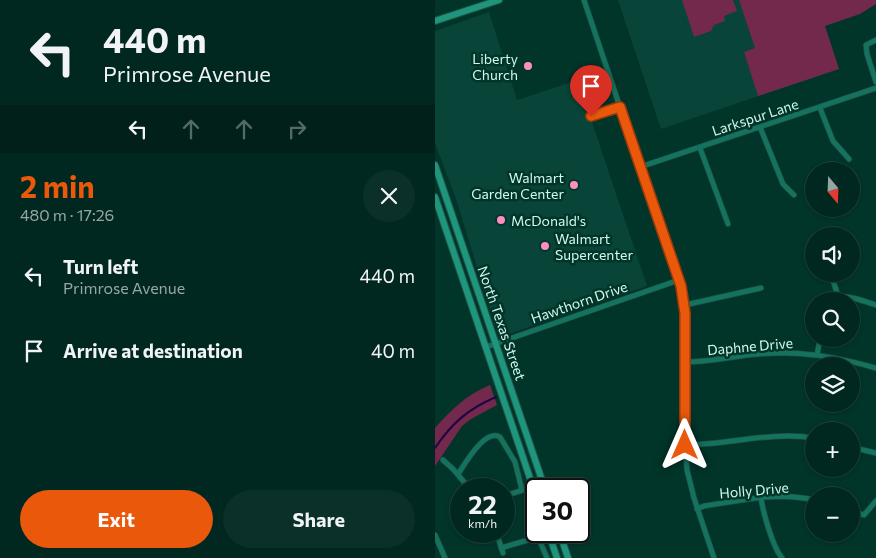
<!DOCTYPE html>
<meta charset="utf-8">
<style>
body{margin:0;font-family:Commissioner,sans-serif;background:#0b3029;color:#f1f3f6;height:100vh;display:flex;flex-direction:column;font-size:19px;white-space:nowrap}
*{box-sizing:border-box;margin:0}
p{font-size:16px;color:#96a6a5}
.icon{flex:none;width:28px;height:28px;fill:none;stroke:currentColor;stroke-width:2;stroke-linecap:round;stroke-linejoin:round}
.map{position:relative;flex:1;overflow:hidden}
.sheet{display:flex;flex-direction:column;background:#012820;width:435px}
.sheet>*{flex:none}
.hud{background:#012820;color:#f1f3f6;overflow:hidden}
.needle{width:32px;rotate:161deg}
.tools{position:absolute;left:370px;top:162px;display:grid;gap:10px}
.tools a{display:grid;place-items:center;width:55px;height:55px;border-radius:50%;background:#012820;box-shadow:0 1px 4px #0004,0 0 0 1px #23443e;font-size:25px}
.speed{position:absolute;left:15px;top:478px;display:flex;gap:10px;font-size:25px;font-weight:700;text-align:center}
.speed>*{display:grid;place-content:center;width:65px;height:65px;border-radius:50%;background:#012820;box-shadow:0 1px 4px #0004,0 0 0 1px #23443e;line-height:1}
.speed small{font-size:12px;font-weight:400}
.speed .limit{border:2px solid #111;border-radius:8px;background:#fff;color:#111}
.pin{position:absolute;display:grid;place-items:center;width:42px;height:42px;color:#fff;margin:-51px -21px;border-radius:50% 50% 50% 0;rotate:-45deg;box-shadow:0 0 5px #0007}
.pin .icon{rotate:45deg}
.me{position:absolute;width:55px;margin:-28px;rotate:0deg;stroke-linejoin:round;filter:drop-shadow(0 0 4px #0008)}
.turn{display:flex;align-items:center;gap:18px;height:105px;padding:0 20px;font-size:22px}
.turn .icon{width:65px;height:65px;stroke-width:2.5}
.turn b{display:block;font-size:35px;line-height:42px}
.lanes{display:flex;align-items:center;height:48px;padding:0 20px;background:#0003;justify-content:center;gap:25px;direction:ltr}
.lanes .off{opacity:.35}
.round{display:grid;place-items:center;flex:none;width:52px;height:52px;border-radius:26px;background:#0b3029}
.overview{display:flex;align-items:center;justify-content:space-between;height:85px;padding:0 20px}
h1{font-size:30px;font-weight:700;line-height:38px;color:#ea580c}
.primary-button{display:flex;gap:10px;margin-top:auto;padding:10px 20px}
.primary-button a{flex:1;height:58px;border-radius:30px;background:#ea580c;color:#fff;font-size:20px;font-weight:700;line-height:58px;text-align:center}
.primary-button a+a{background:#0b3029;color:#f1f3f6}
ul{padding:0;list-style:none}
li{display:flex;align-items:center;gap:15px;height:75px;padding:0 20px}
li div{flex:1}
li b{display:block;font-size:19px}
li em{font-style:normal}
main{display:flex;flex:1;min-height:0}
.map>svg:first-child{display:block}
</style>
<main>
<section class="sheet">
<div class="hud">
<div class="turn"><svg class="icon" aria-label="left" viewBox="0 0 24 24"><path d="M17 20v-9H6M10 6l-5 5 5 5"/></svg><div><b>440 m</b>Primrose Avenue</div></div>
<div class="lanes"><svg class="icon" aria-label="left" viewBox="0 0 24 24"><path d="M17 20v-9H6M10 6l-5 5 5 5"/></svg><svg class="icon off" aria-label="ahead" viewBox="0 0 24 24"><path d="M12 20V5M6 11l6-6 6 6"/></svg><svg class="icon off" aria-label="ahead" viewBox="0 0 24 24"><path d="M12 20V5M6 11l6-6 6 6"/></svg><svg class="icon off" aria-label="right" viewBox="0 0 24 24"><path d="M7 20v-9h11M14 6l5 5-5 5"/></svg></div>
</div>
<div class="overview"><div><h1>2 min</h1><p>480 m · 17:26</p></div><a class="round"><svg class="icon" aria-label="close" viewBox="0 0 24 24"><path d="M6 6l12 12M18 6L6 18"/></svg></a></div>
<ul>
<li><svg class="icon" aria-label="left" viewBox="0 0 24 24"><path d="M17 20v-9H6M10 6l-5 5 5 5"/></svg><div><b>Turn left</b><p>Primrose Avenue</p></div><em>440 m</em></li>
<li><svg class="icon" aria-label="arrive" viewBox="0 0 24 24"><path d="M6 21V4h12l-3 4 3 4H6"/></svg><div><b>Arrive at destination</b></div><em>40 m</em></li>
</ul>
<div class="primary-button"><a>Exit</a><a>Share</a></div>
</section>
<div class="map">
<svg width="441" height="558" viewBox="0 0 441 558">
<rect width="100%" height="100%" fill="#01352a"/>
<g fill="#084438">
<polygon points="183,0 381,0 404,69 226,129"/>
<polygon points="54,12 82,100 143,80 212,286 71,335 63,332 61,329 21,199 0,143 0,31"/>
</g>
<g fill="#73294b">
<polygon points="247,0 298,0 302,11 289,16 290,21 279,25 276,31 259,37"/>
<polygon points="304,0 441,0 441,4 425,14 390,26 404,69 323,96 309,52 320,48"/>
<path d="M55 385 62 405 36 419 27 426 0 466V428C17 409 31 395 55 385Z"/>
</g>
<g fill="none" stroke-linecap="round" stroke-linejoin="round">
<path stroke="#200446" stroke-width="2" d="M0 448C17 423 33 409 61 397"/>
<g stroke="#225449" stroke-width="6">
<g id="street">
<polyline points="149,0 249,298 250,313 250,445 252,470 259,498 279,558"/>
<polyline points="441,40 431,45 432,54 441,82"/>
<polyline points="385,108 398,141 414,159"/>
<polyline points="156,117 185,107"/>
<polyline points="325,127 348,184 359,195"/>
<polyline points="265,148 293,224"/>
<polyline points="205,167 441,88"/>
<polyline points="396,274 403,296"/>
<path d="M395 301C408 291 427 301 441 305"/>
<polyline points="250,305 326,288"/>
<polyline points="51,347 244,280"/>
<polyline points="382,355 385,339"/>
<path d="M250 362C275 362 298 356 323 354 364 350 402 357 441 368"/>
<path d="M250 445C293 445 335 431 379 438"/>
<polyline points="416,447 441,453"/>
<polyline points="8,460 18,469 35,489"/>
<path d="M23 474C30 464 50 428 65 437L80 462 87 490"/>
<polyline points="69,496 98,487"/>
<path d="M326 498C328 512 338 548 347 558"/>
<path d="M262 509 269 506C305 501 343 491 379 500"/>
<polyline points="416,511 429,515 441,501"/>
<polyline points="61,531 68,553"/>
<polyline points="0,535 10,558"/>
<polyline points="66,548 103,537 112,558"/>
</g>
</g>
<g stroke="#225449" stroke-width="8">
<g id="secondary">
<polyline points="0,21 64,0"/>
<polyline points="0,165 110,489"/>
<polyline points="0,197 101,496"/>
<polyline points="113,531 122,558"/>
<polyline points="124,531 133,558"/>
</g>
</g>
<use href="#street" stroke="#14735f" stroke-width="4.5"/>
<use href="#secondary" stroke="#1e967d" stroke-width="6"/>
</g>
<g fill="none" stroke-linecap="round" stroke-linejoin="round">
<g stroke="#983908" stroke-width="12">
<polyline id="route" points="156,116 185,107 246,286 250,313 250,445"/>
</g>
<use href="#route" stroke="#ea580c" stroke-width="9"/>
</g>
<g fill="#fe8ebd" stroke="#01352a" stroke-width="2">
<circle cx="93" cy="66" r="5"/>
<circle cx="139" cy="185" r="5"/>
<circle cx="66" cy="220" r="5"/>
<circle cx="110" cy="246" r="5"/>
</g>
<g text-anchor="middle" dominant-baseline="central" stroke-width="5" stroke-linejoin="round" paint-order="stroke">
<g font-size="14" fill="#d0f9ec" stroke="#01352a" text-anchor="end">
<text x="83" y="58">Liberty<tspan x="83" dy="16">Church</tspan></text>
<text x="129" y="177">Walmart<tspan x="129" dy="16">Garden Center</tspan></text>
<text x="76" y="220" text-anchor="start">McDonald's</text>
<text x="120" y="238" text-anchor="start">Walmart<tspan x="120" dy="16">Supercenter</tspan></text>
</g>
<g font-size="14" fill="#d0f9ec" stroke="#01352a">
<text transform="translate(320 117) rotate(-18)">Larkspur Lane</text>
<text transform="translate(144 302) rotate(-19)">Hawthorn Drive</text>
<text transform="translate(67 323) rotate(71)">North Texas Street</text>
<text transform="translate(315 346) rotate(-5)">Daphne Drive</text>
<text transform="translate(319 490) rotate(-5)">Holly Drive</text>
</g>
</g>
</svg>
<div class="tools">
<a><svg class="needle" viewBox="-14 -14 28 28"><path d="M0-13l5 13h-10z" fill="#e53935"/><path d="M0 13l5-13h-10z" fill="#96a6a5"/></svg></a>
<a><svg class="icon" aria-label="sound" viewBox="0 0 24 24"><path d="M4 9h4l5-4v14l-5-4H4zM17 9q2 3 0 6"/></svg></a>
<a><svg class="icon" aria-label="search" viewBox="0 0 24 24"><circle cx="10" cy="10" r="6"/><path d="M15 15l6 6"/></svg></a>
<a><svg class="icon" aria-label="layers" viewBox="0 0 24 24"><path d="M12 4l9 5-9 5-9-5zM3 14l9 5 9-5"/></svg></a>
<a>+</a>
<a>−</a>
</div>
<div class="speed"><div>22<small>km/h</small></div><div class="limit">30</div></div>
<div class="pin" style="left:156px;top:116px;background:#d93025"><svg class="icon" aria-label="arrive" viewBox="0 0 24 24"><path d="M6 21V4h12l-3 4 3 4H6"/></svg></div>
<svg class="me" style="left:250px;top:445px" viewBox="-20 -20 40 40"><path d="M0-17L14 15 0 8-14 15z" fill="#ea580c" stroke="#fff" stroke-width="4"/></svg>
</div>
</main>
